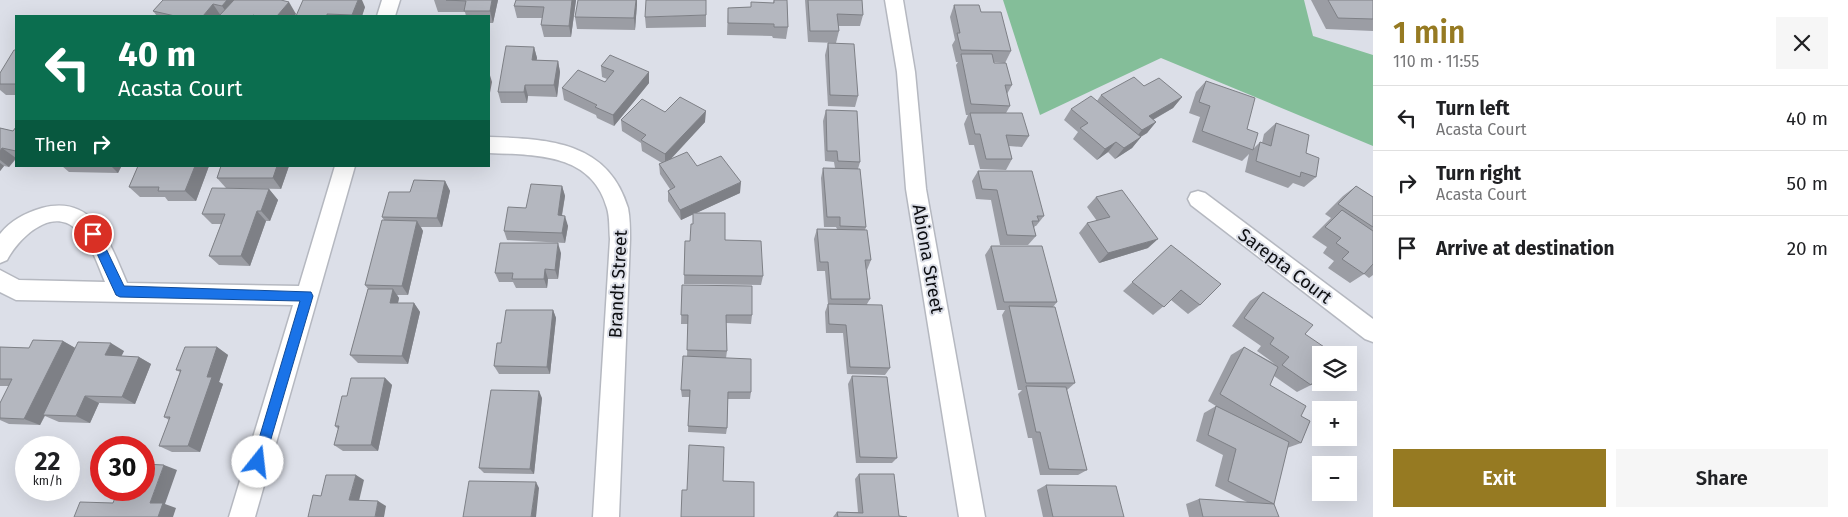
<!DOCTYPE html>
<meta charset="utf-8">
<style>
body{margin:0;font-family:"Fira Sans",sans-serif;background:#f6f6f6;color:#202124;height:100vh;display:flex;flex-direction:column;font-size:19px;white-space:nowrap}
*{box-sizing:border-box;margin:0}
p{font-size:16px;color:#757577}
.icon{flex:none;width:28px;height:28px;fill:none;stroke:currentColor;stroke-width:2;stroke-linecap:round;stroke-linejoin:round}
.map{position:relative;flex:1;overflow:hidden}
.sheet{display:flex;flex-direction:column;background:#fff;width:475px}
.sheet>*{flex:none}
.hud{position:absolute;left:15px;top:15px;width:475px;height:152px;border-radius:0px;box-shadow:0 5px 20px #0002;background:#0b6e4f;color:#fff;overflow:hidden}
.fabs{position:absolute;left:1312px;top:346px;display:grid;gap:10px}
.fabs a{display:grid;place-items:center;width:45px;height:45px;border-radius:0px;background:#fff;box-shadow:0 5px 20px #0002;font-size:25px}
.speed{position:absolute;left:15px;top:436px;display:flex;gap:10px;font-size:25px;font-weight:700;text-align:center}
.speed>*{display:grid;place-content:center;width:65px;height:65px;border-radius:50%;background:#fff;box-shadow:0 5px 20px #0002;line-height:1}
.speed small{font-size:12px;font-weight:400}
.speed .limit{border:8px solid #d22;background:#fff;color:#111}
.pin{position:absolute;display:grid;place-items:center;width:42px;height:42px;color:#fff;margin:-21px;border:2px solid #fff;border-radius:50%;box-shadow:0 1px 5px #0007}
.me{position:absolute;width:55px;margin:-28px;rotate:16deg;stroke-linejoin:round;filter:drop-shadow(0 0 4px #0008)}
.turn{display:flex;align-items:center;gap:18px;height:105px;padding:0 20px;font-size:22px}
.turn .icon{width:65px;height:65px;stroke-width:2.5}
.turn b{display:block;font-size:35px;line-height:42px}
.then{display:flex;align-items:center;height:48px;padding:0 20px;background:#0003;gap:10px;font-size:19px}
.round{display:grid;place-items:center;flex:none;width:52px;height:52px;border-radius:0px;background:#f6f6f6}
.overview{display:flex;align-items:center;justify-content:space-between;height:85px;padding:0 20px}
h1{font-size:30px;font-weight:600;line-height:38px;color:#967a22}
.primary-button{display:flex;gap:10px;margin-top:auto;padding:10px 20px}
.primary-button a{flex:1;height:58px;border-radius:0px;background:#967a22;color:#fff;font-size:20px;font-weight:600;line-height:58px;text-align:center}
.primary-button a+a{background:#f6f6f6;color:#202124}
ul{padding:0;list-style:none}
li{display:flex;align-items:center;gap:15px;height:65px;padding:0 20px;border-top:1px solid #e0e0e0}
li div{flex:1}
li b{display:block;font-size:19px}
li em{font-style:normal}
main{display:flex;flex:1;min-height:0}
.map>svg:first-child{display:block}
</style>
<main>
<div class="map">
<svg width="1373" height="517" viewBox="0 0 1373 517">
<rect width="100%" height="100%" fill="#dcdfe8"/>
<polygon fill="#84be99" points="1003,0 1304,0 1313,36 1373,55 1373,146 1161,58 1040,115"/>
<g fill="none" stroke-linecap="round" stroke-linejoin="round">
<g stroke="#b5b8c0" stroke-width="3">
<g id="minor">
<polygon points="382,0 400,0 395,16 377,16"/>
<polygon points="885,0 903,0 915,72 926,189 985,517 959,517 906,189 897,72"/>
<path d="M489 137C548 139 608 141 628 208 630 218 630 229 630 239L619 517H593L610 239C609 229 610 218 607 208 592 153 536 155 489 153Z"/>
<path d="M335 166H355L255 517H229L293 305 16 300 0 292V270L19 280 105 282C97 263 91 242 75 228 50 207 18 239 7 260L0 263V234C11 220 25 213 42 208 95 194 110 244 127 283L299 286Z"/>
<polygon points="1198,191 1205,193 1373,319 1373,342 1365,339 1191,205 1188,199 1191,193"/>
</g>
</g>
<use href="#minor" fill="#fff" fill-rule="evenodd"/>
</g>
<g fill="#9b9da4">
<polygon points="163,0 281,0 296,14 294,16 157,16 153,11"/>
<polygon points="434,0 498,0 493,23 489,23 489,16 466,16 465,12 438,12"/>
<polygon points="516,0 576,0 571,37 544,37 541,25 542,18 517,18 514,6"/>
<polygon points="774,0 787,0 788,27 786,39 773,38 772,36 727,35 728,8 751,7 773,3"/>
<polygon points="805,0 862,0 863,15 860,26 839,26 839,31 836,43 808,42"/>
<polygon points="1311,0 1373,0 1373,31 1326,29"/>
<polygon points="637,4 635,30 577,29 575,17"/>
<polygon points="954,5 981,12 1011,51 1005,63 994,62 1012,85 1007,94 1010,106 1006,113 1029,136 1022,147 1009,146 1012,159 1006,170 980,169 974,145 969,145 964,124 968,115 966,115 956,65 958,62 956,62 952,45 955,40 950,17"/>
<polygon points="365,7 362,16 296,16"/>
<polygon points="706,15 706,27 646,28 645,17"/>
<polygon points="828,43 858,96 855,107 828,106 825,55"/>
<polygon points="534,47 537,58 536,60 558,61 560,72 557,97 528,96 527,103 501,103 498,92"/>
<polygon points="16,50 16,95 6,95 0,90 0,73"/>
<polygon points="601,66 649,72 649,83 614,126 597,118 596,115 564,100 562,88 605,82 607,79 602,77"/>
<polygon points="1206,81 1247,129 1253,149 1260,142 1262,143 1264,134 1276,123 1306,153 1316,177 1304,187 1293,183 1288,188 1245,172 1249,154 1242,161 1192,142 1200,117 1189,113 1196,92"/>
<polygon points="1144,86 1182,97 1173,108 1153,120 1156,122 1147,133 1141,137 1132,148 1115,159 1108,152 1097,160 1073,139 1078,132 1064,120 1071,109 1097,101 1101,95"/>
<polygon points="826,110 860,162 858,169 866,227 865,230 871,260 867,270 866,270 870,299 867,304 890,368 885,375 847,374 843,333 826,333 825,312 828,304 825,271 817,271 814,239 817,229 837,229 836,227 824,227 821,178 823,168 835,168 834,162 825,161 823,121"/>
<polygon points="665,112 705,122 671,159 697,166 740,193 696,213 763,276 761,285 684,284 685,241 690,241 693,224 693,214 681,220 668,201 668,191 670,189 660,174 659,164 662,163 642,151 641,143 622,131 621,120"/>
<polygon points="16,127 16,159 9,167 4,166 0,171 0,128 13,131"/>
<polygon points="62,166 133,166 121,167 118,173 69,172"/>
<polygon points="138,166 209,166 196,201 168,201 165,197 140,197 129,187"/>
<polygon points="221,166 289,166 281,189 226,188 217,178"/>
<polygon points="978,171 1044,216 1036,226 1035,226 1034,228 1036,236 1028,245 1000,245 991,200 976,199 972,181"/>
<polygon points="445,181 450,191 442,227 421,227 423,231 408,295 397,295 399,298 398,303 414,303 420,312 408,364 358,363 350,355 368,289 365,285 384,220 382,217 410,192"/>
<polygon points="562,186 565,196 562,216 568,226 565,243 507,240 504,231 526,208"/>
<polygon points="1356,186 1373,197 1373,275 1369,278 1364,274 1350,283 1328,268 1334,261 1323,253 1327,247 1312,237 1331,218 1325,214 1343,196"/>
<polygon points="269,189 278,200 270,221 266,221 250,266 219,265 209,256 221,224 212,224 202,214"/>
<polygon points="1096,197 1148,248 1099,263 1079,233 1087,223 1097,221 1087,207"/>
<polygon points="1171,245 1200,305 1188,314 1171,300 1153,315 1123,291"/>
<polygon points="991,246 1057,302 1053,307 1075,383 1067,390 1087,470 1078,475 1040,475 1032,438 1028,438 1018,394 1022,390 1018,390 1002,315 1005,310 997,310 985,255"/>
<polygon points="561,253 558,279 548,279 547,288 516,288 513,282 499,282 495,273"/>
<polygon points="682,285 752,315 751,324 726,323 727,351 726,358 751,392 750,399 728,399 727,428 726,434 688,432 689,397 682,397 681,390 687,357 688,324 681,324"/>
<polygon points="1263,292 1305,334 1311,385 1297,392 1274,376 1270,385 1301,416 1301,443 1287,448 1274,504 1279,517 1189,517 1186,504 1199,499 1247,502 1215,486 1223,455 1196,441 1204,413 1216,406 1208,401 1231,355 1244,347 1275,364 1257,351 1261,346 1232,326 1250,301"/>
<polygon points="553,310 556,318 550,374 499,374 494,366 501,343"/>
<polygon points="63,341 75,348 124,351 121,356 139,357 151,364 135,404 99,403 90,423 59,422 45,416 40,425 9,424 0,420 0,403 9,386 0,386 0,347 29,348"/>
<polygon points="217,347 228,355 219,382 223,384 200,452 172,452 159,446 169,420 164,417 180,372 176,370"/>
<polygon points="852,376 897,458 892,463 856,463 848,384"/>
<polygon points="385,378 392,385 378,451 343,451 334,445 338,429 335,426 347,396"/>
<polygon points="542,398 534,474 484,473 479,468"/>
<polygon points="859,474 899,516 907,517 833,517 837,512 858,512 855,479"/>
<polygon points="1046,485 1124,517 1043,517 1037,490"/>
</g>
<g fill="#7e8086">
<polygon points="227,0 240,0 229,16 222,6"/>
<polygon points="358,0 362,0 365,7 362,16 353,16 352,15"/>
<polygon points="492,0 498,0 493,23 490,11"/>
<polygon points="572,0 576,0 571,37 569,26"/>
<polygon points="636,0 637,0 637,4 635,30 634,18"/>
<polygon points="289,2 296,14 294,16 277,16"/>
<polygon points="213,4 221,16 203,16"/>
<polygon points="534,47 537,58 535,72 532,60"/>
<polygon points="558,61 560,72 557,97 554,85"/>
<polygon points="489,72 492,82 489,98"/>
<polygon points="649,72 649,83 614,126 613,115"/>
<polygon points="525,85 528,96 527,103 524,92"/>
<polygon points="1182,97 1173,108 1140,127 1149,116"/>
<polygon points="706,111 705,122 665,165 665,154"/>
<polygon points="1156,122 1147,133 1133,141 1142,130"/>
<polygon points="1141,137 1132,148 1115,159 1124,148"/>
<polygon points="1116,142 1108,152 1097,160 1105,149"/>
<polygon points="2,148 16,158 9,167 0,160 0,151"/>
<polygon points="0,163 4,166 0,171"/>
<polygon points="111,166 121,166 121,167 118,173"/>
<polygon points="195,166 209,166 196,201 185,191"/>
<polygon points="277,166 289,166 281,189 273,178"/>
<polygon points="445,181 450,191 442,227 437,218"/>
<polygon points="741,182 740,193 681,220 680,210"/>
<polygon points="562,186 565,196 560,225 558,215"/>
<polygon points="269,189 278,200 270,221 261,211"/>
<polygon points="257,211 266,221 250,266 241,256"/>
<polygon points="565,216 568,226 565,243 562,233"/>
<polygon points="417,221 423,231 408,295 402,286"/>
<polygon points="1158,239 1148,248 1099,263 1108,253"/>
<polygon points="558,243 561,253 558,279 555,270"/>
<polygon points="545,269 548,279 547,288 544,279"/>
<polygon points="393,289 399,298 396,312 390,303"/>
<polygon points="414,303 420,312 408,364 402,356"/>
<polygon points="553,310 556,318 550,374 547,367"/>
<polygon points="63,341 77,349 40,425 24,419"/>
<polygon points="111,343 124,351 118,363 105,355"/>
<polygon points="217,347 228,355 219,382 223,384 200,452 188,446 207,377"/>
<polygon points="139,357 151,364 135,404 122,397"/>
<polygon points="385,378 392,385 378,451 371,445"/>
<polygon points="539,391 542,398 534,474 530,469"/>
<polygon points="85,396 99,403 90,423 76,416"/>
<polygon points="164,465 177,470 165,504 176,508 173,517 158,517 150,503"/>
<polygon points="356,475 364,480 358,505 349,500"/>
<polygon points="536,482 539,488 536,517 531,517"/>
<polygon points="378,501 386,506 384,517 375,517"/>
</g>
<g fill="#b4b7bf" stroke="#7e8086">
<polygon points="163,0 227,0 222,6 213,4 203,16 175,16 153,11"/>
<polygon points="234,0 281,0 289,2 277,16 256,16 253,15 252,16 219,16"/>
<polygon points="303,0 358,0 352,15 327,14 327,16 296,16"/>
<polygon points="446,0 492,0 490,11 464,11 466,1"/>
<polygon points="516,0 572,0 569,26 541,25 544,7 514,6"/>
<polygon points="578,0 636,0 634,18 575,17"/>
<polygon points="646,0 706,0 706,15 645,17"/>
<polygon points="774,0 787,0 788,27 774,27 774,24 728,23 728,8 751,7 751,2 774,3"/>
<polygon points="808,0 862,0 863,15 837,14 839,31 810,31"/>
<polygon points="1328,0 1373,0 1373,19 1338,18"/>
<polygon points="954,5 979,5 981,12 1001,12 1011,51 961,50 957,33 960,33"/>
<polygon points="828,43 854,44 858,96 830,95"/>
<polygon points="506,46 534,47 532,60 558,61 554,85 525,85 524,92 498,92"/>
<polygon points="14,50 16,50 16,84 0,84 0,73"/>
<polygon points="961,54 992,54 994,63 1006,63 1012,85 1005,85 1010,106 971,104"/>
<polygon points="610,55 649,72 613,115 595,107 597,105 562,88 578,70 605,82 614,71 601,66"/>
<polygon points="1134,77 1144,86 1159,78 1182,97 1149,116 1156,122 1142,130 1101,95"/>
<polygon points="1206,81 1255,98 1247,129 1258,133 1253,150 1202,131 1210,106 1199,102"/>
<polygon points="1091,96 1141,137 1124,148 1116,142 1105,149 1080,128 1088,123 1071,109"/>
<polygon points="680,97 706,111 665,154 641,140 646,135 621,120 642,99 665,112"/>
<polygon points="826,110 857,111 860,162 838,161 837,151 827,151"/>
<polygon points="970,113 1022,113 1029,136 1006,135 1012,159 986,159 980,134 975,134"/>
<polygon points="1276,123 1309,135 1306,153 1319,158 1316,177 1301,172 1300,177 1256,161 1260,142 1271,146"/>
<polygon points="16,127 16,151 2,148 0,151 0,128 13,131"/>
<polygon points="687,152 697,166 721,156 741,182 680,210 668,191 675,187 659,164"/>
<polygon points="138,166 195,166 185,191 158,191 159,187 129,187"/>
<polygon points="221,166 277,166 273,178 217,178"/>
<polygon points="823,168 860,169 866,227 840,226 840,217 827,217"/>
<polygon points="978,171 1032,171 1044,216 1037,216 1039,221 1032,221 1036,236 1007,235 997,190 982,189"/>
<polygon points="414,180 445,181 437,218 382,217 389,192 410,192"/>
<polygon points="531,184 562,186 558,215 565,216 562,233 504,231 508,207 526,208"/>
<polygon points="1356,186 1373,197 1373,227 1338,204"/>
<polygon points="212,188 269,189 261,211 257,211 241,256 209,256 225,214 202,214"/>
<polygon points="1122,190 1158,239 1108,253 1087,223 1110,217 1096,197"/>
<polygon points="1342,210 1373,231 1373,264 1364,274 1342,259 1349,252 1336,243 1341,238 1325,227"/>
<polygon points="693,213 725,213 725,240 761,241 763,276 684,275 685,241 690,241 691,224 693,224"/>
<polygon points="382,220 417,221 402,286 365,285"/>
<polygon points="817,229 867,230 871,260 865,260 870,299 831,299 828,262 820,262"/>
<polygon points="500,243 558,243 555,270 545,269 544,279 512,279 513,273 495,273"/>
<polygon points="1171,245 1221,284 1200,305 1181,290 1164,307 1132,282"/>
<polygon points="991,246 1042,246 1057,302 1004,302"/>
<polygon points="682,285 752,286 752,315 726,315 727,351 687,350 688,315 681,315"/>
<polygon points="368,289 393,289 390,303 414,303 402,356 350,355"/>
<polygon points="1263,292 1313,325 1305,334 1333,353 1331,355 1321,355 1321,370 1311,385 1282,365 1289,357 1270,344 1274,338 1244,318"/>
<polygon points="828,304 882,305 890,368 850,367 846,325 829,324"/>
<polygon points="1009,306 1055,307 1075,383 1026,383"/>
<polygon points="506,310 553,310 547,367 494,366 497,343 501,343"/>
<polygon points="33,340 63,341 24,419 0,418 0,403 12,379 0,379 0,347 29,348"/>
<polygon points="78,342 111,343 105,355 139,357 122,397 85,396 76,416 43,415"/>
<polygon points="185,347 217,347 207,377 212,377 188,446 159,446 170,417 164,417 181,370 176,370"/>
<polygon points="1244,347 1278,367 1270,385 1306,406 1301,416 1310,421 1301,443 1220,394"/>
<polygon points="683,356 751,359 751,392 728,392 727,428 688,426 690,390 681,390"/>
<polygon points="852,376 887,377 897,458 860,457"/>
<polygon points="351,378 385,378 371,445 334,445 339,426 335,426 342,396 347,396"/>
<polygon points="1026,386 1066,387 1087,470 1049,469 1040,432 1036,432"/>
<polygon points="491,390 539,391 530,469 479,468"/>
<polygon points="1216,406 1289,442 1274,504 1279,517 1203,517 1199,499 1274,504 1228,481 1236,449 1208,435"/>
<polygon points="689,445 724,447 723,481 754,482 754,517 681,517 682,490 687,490"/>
<polygon points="144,464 164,465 150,503 163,503 158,517 74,517 80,502 113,503 118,490 144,490"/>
<polygon points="859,474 894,474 899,516 907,517 838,517 837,512 863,513"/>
<polygon points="326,475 356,475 349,500 378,501 375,517 308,517 313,495 321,496"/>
<polygon points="469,481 536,482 531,517 463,517"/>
<polygon points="1046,485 1116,486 1124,517 1053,517"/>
</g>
<polygon fill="#1a73e8" stroke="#114b97" points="93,229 97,230 124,286 311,292 313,296 263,466 258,468 254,466 252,462 300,301 120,297 116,295 88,234"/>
<g text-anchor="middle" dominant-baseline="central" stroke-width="4" stroke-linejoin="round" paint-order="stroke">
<g font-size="18" fill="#0d0e11" stroke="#dcdfe8">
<text transform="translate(928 259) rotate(80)">Abiona Street</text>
<text transform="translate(1285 266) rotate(37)">Sarepta Court</text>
<text transform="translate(618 284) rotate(-87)">Brandt Street</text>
</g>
</g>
</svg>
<div class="fabs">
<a><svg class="icon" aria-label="layers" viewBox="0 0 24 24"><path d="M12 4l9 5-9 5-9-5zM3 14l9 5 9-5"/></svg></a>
<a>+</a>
<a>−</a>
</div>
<div class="speed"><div>22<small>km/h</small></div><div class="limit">30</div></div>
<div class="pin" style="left:93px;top:234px;background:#d93025"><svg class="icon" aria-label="arrive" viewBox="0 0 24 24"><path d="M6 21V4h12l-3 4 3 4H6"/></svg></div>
<svg class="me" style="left:258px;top:462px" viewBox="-20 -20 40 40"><circle r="19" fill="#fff"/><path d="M0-13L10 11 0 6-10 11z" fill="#1a73e8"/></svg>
<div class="hud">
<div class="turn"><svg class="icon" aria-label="left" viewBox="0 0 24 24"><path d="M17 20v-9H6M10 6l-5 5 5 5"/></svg><div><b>40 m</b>Acasta Court</div></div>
<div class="then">Then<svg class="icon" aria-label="right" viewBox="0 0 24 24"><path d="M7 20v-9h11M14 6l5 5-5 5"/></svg></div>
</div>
</div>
<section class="sheet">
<div class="overview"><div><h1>1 min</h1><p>110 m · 11:55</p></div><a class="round"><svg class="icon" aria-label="close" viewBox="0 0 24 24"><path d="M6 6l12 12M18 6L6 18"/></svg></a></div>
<ul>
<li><svg class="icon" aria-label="left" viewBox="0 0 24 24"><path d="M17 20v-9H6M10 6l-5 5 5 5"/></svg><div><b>Turn left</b><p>Acasta Court</p></div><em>40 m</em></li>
<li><svg class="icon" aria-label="right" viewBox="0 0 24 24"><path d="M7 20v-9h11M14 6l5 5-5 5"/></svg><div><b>Turn right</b><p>Acasta Court</p></div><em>50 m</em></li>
<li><svg class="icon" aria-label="arrive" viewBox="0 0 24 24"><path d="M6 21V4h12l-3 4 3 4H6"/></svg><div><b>Arrive at destination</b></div><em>20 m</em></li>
</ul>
<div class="primary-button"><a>Exit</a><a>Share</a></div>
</section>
</main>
